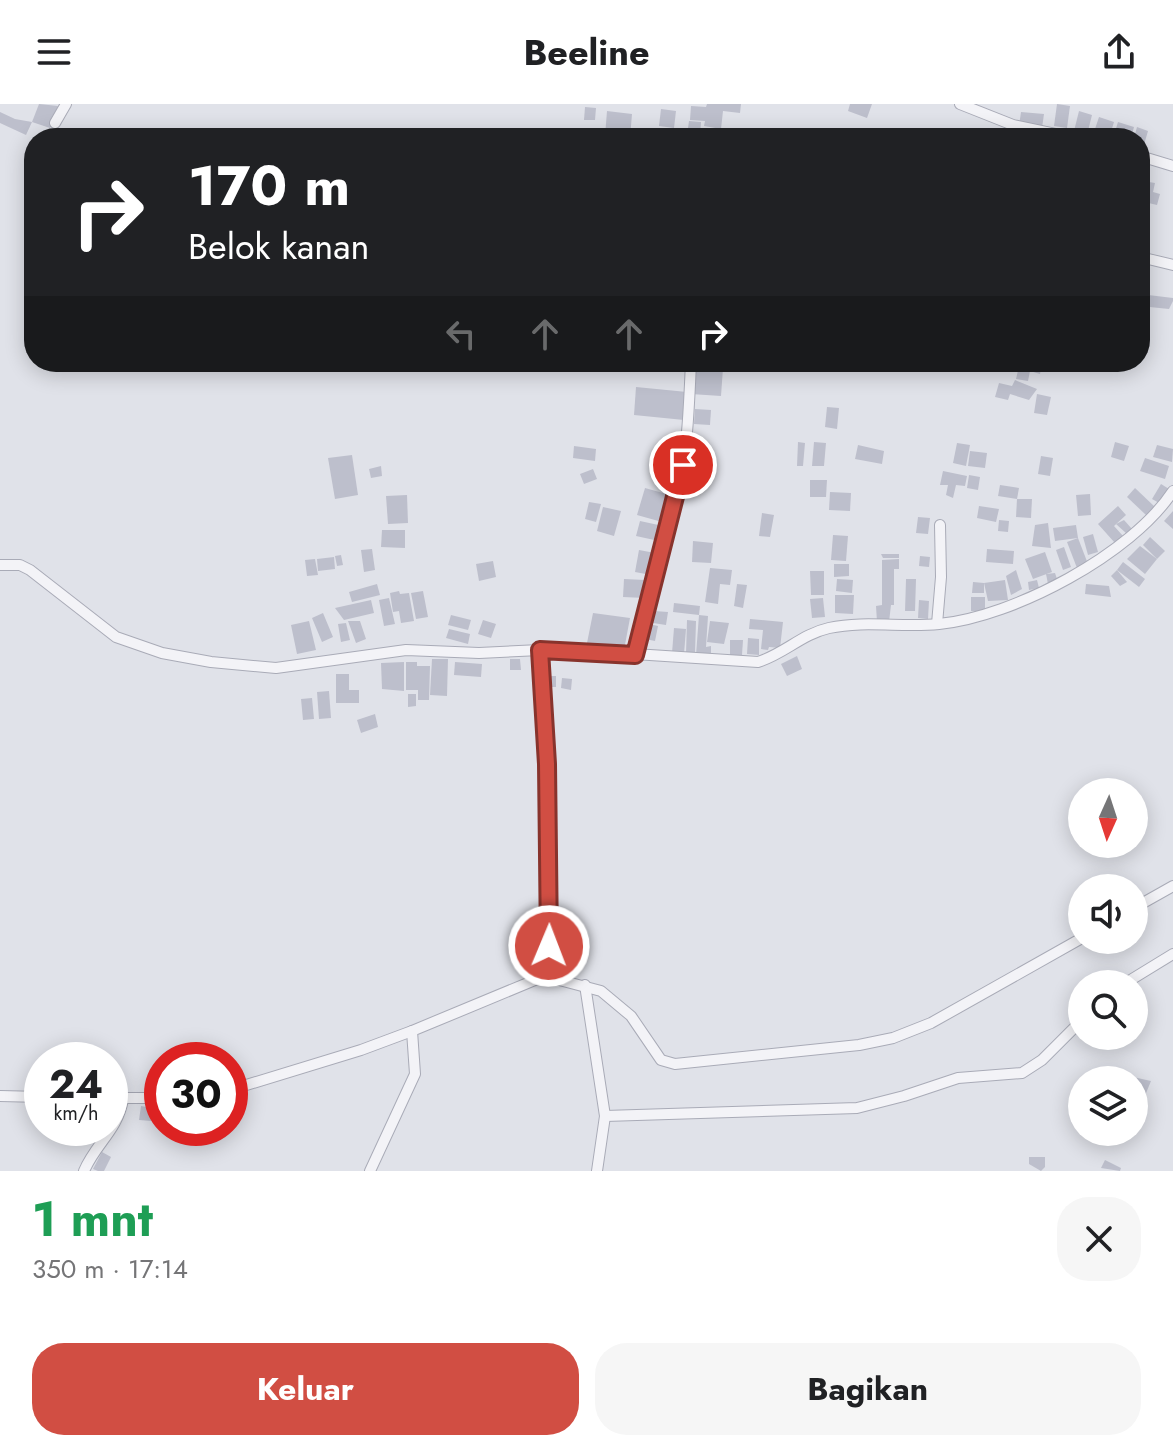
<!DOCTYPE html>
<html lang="id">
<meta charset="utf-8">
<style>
body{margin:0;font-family:Jost,sans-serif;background:#f6f6f6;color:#202124;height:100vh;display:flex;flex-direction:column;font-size:30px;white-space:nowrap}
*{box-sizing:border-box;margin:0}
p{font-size:26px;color:#757577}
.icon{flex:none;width:44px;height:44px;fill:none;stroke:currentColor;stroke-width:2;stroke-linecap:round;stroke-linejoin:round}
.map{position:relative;height:1067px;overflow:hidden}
.sheet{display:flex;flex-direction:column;background:#fff;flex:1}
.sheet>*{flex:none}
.top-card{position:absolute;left:24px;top:24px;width:1126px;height:244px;border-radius:32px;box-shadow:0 4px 20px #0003;background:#202124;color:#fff;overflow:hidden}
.needle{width:52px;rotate:183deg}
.fabs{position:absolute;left:1068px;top:674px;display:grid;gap:16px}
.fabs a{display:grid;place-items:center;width:80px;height:80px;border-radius:50%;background:#fff;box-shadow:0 4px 20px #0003;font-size:40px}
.speed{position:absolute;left:24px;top:938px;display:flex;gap:16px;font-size:40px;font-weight:700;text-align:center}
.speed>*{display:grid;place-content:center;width:104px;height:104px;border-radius:50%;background:#fff;box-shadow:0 4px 20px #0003;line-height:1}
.speed small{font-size:20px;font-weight:400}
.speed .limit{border:12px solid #d22;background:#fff;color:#111}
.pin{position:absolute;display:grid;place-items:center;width:68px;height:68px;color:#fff;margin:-34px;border:4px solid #fff;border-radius:50%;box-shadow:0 2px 8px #0007}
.me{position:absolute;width:88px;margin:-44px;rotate:1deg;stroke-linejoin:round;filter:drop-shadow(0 0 6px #0008)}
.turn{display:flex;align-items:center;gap:28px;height:168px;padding:0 32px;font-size:36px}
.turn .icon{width:104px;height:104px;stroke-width:2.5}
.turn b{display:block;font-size:56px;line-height:68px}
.lanes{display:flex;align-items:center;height:76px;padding:0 32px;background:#0003;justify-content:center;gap:40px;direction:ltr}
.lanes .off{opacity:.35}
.round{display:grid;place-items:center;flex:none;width:84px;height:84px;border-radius:32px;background:#f6f6f6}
.summary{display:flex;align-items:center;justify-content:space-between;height:136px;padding:0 32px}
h1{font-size:48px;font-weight:700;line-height:60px;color:#1e9e55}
.action{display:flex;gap:16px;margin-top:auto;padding:16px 32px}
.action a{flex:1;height:92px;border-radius:32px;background:#d14e43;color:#fff;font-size:32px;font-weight:700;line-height:92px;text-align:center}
.action a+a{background:#f6f6f6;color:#202124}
header{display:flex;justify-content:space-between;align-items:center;height:104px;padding:0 32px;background:#fff;font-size:36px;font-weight:700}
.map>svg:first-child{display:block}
</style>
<header><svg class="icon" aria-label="menu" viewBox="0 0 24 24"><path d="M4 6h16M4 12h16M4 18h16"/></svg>Beeline<svg class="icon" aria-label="share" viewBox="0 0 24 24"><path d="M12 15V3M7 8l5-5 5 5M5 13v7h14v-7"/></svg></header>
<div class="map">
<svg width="1173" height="1067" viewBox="0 0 1173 1067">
<rect width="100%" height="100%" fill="#e0e2e9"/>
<g fill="#bdbfcc">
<polygon points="39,0 58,2 50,24 32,18"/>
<polygon points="707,0 741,0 740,9 723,7 721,25 704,22 705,17 690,16 691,2 706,3"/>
<polygon points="850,0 872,0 867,14 848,7"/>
<polygon points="1057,0 1070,2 1067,24 1054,22"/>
<polygon points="585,3 596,4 595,16 584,16"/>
<polygon points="661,5 676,7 674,24 659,22"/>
<polygon points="607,7 632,10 630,34 605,32"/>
<polygon points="1079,7 1092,11 1087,31 1074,27"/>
<polygon points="0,8 15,15 32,18 26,31 0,19"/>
<polygon points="1021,8 1044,10 1042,24 1019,22"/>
<polygon points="1099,13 1114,18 1109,34 1094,28"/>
<polygon points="689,17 701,18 700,32 687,31"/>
<polygon points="1118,18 1134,23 1131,34 1113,34"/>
<polygon points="1137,23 1148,27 1141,51 1140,34 1134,34"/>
<polygon points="516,27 535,29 534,34 515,34"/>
<polygon points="848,27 867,34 845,34"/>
<polygon points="1143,77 1155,79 1153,88 1160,90 1157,101 1140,97"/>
<polygon points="1140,98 1149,101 1143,119 1140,118"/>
<polygon points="1140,190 1173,194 1173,197 1169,205 1140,202"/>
<polygon points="971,258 988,258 988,266 970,263"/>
<polygon points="1020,258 1042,258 1040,270 1030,267 1028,277 1016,275"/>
<polygon points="693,262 723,264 721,292 691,290"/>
<polygon points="1015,276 1037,285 1029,296 1010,290 1008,296 995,293 999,279 1012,282"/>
<polygon points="636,283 687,288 684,316 634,311"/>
<polygon points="1037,290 1051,293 1047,311 1034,309"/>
<polygon points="827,303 839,304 837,325 825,323"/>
<polygon points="695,305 711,306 710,321 694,320"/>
<polygon points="798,338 805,339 803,362 797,362"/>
<polygon points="814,338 826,339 824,362 812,362"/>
<polygon points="1115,338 1129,342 1124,357 1111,353"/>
<polygon points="957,339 970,341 966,362 953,359"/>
<polygon points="858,341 884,347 882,360 855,355"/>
<polygon points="1157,341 1173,345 1172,358 1153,353"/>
<polygon points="574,342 596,345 595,357 573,354"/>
<polygon points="970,347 987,349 985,364 968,362"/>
<polygon points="352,351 358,391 335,395 328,354"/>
<polygon points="1041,352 1053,354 1050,372 1038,370"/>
<polygon points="1145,354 1169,362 1165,375 1140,367"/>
<polygon points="381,362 382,372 371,374 369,365"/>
<polygon points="593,365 597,375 584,380 580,370"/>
<polygon points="943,367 967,372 965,382 956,381 953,394 946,391 948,381 940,381"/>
<polygon points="969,371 980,373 978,386 967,384"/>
<polygon points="810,376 827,376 826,393 810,393"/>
<polygon points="1161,380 1169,385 1161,400 1152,395"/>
<polygon points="1000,381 1019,384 1017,395 998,392"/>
<polygon points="645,384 670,391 662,418 637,411"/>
<polygon points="1135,384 1155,403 1146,411 1127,393"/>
<polygon points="830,388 851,389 850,407 829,406"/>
<polygon points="1090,390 1091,411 1078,412 1076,391"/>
<polygon points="407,391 408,419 388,420 386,392"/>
<polygon points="1017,395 1032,395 1031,414 1016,413"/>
<polygon points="589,398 601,400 596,418 585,415"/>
<polygon points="979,402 999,405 996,418 977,414"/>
<polygon points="1118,402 1126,411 1114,422 1123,432 1115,439 1098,420"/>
<polygon points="603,403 621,407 614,432 597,427"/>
<polygon points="1173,407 1173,425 1164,417"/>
<polygon points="762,409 774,411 770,433 759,432"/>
<polygon points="918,413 930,414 928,430 916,429"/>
<polygon points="999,416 1009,417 1008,428 998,427"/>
<polygon points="1124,416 1132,425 1127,430 1116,420"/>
<polygon points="640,417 663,422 659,437 636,432"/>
<polygon points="1048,419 1051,444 1032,442 1035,421"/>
<polygon points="1076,421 1078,434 1055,437 1053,424"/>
<polygon points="382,426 405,426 405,444 381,443"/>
<polygon points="1093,430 1098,448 1088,451 1083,433"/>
<polygon points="833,431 848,432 846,457 831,456"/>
<polygon points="1150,433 1165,447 1157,455 1143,441"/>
<polygon points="1078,434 1088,460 1077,464 1067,438"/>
<polygon points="693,437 713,439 711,459 692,458"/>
<polygon points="1140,442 1157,455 1145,470 1127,455"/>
<polygon points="1064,443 1071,463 1063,466 1056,446"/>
<polygon points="372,445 375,466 364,468 361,446"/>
<polygon points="987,445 1014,447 1013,460 986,458"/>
<polygon points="639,446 655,449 651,471 635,468"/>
<polygon points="1045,448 1052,468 1033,475 1025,455"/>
<polygon points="881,450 899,450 899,454 883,454"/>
<polygon points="341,451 343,461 337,462 335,452"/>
<polygon points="920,452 930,453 929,463 919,462"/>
<polygon points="334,453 335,465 318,467 317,455"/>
<polygon points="315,455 318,471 307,472 305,456"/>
<polygon points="899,455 899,465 894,465 894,501 891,501 889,518 877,518 876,502 882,501 882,456"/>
<polygon points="493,457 496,473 479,477 476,460"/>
<polygon points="1123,458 1145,475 1139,483 1117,466"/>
<polygon points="834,460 849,460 849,472 834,473"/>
<polygon points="710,464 732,466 730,481 720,480 718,500 705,498"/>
<polygon points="1016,466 1022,485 1011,491 1006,472"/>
<polygon points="1117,466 1127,478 1120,482 1111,472"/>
<polygon points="810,467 824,467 824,491 811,491"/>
<polygon points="1055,469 1058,478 1048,480 1046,470"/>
<polygon points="624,475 645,476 645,494 623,493"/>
<polygon points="837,475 853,476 852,489 836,487"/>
<polygon points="906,475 916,475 915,507 905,507"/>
<polygon points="1005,476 1008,496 988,497 984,479"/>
<polygon points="1037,476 1039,484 1029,486 1028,478"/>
<polygon points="973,478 984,479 984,489 972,489"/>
<polygon points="377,480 380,491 352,498 349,488"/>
<polygon points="737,480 747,481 743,504 734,502"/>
<polygon points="1086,480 1109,482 1111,493 1085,490"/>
<polygon points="399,487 400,490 409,489 414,517 401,519 399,507 393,508 390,489"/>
<polygon points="423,487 428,513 416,515 411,489"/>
<polygon points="835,491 854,491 853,510 835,509"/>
<rect x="971" y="493" width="14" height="14"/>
<polygon points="389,494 395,520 384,522 379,496"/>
<polygon points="823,494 825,513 812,514 810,495"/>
<polygon points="371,496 374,509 344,516 335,504"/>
<polygon points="919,496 929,497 928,515 918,514"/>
<polygon points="674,499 700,502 699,511 673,508"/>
<polygon points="654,507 668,508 666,521 653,519"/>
<polygon points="323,509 333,533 322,538 312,514"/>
<polygon points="593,509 630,514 624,546 587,539"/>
<polygon points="451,511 471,516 468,526 448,521"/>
<polygon points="699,511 708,512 706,543 711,542 711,552 696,551"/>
<polygon points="750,515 783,518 780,544 769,543 768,546 761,545 763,526 749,525"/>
<polygon points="483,516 496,520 491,534 478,530"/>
<polygon points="687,516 696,517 695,550 686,550"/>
<polygon points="309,517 316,546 297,550 291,521"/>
<polygon points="348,517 360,517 366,535 356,539"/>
<polygon points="710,517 729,519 724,540 707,538"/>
<polygon points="346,519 350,536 341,538 338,520"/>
<polygon points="649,520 658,522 655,537 645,535"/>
<polygon points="674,524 686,525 684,550 672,549"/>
<polygon points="449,525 470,530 468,540 446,534"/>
<polygon points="748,534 759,535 759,551 747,550"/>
<polygon points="730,536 743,536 742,551 730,551"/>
<polygon points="797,552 802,565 787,572 781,560"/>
<polygon points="432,555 448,555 447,592 430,591"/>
<polygon points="510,555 520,555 521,566 510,566"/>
<polygon points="404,558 404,587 382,585 381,559"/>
<polygon points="406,558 417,558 417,562 430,562 429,596 418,596 418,586 406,586"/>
<polygon points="455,558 482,560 481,573 454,571"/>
<polygon points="336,570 349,570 349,586 359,586 359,599 336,599"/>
<polygon points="545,572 556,572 556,583 546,583"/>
<polygon points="562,574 572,575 571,586 561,584"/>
<polygon points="329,587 331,614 319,615 317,588"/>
<polygon points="408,590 416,590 416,602 408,603"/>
<polygon points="312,594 314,615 303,616 301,595"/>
<polygon points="375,610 378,623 361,629 357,616"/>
<polygon points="1137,884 1145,900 1134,902 1134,886"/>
<rect x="194" y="949" width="15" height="7"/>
<polygon points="1133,973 1151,977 1144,994 1134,988 1134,976 1130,976"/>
<polygon points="141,1002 152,1004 151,1017 139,1016"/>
<polygon points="78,1024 105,1024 103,1034 77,1029"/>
<polygon points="102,1048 111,1053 104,1067 98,1067 93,1065"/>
<polygon points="1029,1053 1045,1053 1045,1063 1041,1067 1029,1060"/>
<polygon points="1105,1056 1121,1064 1120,1067 1101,1064"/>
</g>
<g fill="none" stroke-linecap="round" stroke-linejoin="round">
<g stroke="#a9abb7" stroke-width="12">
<g id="minor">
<polyline points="960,0 1013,21 1075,34"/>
<polyline points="55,19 66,0"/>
<polyline points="1140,52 1173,62"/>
<polyline points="1140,153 1173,161"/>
<polyline points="0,461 20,461 30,466 116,533 162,549 211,558 276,564 406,546 479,549 540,546"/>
<polyline points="937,520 941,473 940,421"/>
<path d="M635 551C647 494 668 439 679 382 688 341 689 300 691 258"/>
<polyline points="1134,804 1173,782"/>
<path d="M548 873C551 764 550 654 540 546L588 547 758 558C784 550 802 530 829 524 865 516 903 524 939 520 1013 513 1132 450 1173 387"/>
<polyline points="1124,880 1173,850"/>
<polyline points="585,881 605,1012 597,1067"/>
<polyline points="230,986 361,946 412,927"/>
<polyline points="0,992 42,993"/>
<polyline points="110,994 162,994"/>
<polyline points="605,1012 857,1004 904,992 958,974 1022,969 1042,956 1082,916"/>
<path d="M84 1067C96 1039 118 1026 123 995"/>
<polyline points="370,1067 415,970 412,927 535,876 548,873 601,887 631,912 661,956 675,960 859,941 893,934 931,919 1082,834"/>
</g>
</g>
<use href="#minor" stroke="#f3f3f7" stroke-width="10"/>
</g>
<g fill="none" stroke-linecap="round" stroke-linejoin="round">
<g stroke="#88332c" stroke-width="20">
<polyline id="route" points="549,842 547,660 540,546 635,551 683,361"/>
</g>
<use href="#route" stroke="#d14e43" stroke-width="14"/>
</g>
</svg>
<div class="fabs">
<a><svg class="needle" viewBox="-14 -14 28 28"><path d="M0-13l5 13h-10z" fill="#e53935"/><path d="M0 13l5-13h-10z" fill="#757577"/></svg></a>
<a><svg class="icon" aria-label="sound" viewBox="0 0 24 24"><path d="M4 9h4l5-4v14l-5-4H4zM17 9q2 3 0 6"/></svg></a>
<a><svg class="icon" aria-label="search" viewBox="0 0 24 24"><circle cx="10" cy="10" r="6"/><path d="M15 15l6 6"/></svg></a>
<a><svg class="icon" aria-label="layers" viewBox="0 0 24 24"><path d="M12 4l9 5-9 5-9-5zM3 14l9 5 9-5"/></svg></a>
</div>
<div class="speed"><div>24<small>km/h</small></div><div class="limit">30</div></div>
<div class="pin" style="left:683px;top:361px;background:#d93025"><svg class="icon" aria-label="arrive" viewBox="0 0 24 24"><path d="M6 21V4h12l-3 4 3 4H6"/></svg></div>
<svg class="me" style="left:549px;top:842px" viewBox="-20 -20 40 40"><circle r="17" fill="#d14e43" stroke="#fff" stroke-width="3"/><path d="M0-11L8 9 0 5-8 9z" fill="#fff"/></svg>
<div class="top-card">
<div class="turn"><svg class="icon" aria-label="right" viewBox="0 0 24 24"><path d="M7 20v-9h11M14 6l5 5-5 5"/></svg><div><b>170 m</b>Belok kanan</div></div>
<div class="lanes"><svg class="icon off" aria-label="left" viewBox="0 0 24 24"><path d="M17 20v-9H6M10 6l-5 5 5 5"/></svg><svg class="icon off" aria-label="ahead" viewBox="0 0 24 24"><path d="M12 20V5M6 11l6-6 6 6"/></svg><svg class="icon off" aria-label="ahead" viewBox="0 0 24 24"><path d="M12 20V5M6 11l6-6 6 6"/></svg><svg class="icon" aria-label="right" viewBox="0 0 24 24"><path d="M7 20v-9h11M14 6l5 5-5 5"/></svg></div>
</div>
</div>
<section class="sheet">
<div class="summary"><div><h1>1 mnt</h1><p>350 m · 17:14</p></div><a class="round"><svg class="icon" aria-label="close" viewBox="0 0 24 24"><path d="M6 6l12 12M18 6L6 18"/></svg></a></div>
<div class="action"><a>Keluar</a><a>Bagikan</a></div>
</section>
